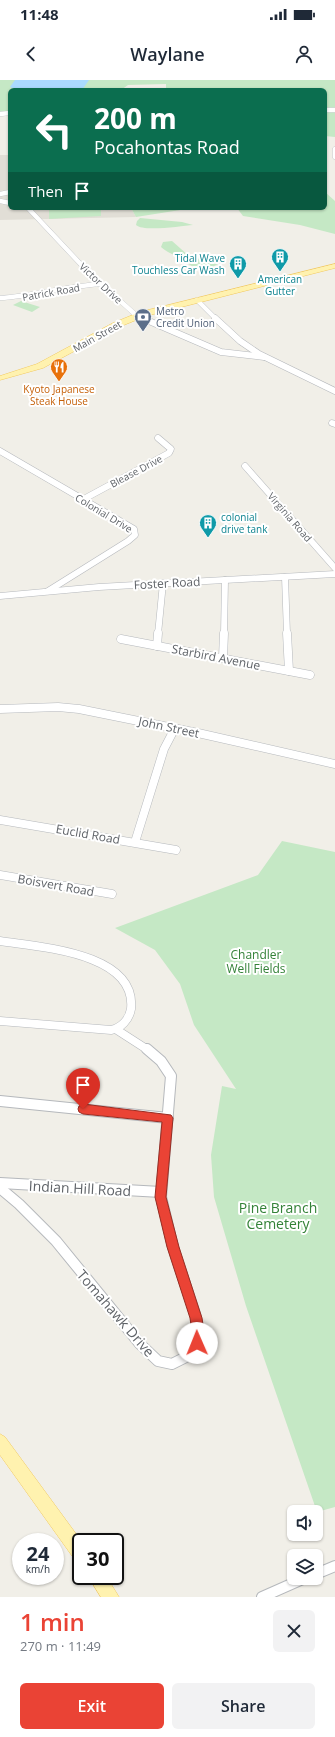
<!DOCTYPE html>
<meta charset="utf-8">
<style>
body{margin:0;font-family:"Open Sans",sans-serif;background:#f2f2f3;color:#1f2937;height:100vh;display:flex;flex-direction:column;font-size:15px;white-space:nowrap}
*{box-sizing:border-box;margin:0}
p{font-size:13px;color:#747a83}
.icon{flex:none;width:22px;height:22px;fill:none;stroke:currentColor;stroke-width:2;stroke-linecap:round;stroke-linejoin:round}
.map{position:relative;height:1517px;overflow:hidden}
.drawer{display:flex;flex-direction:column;background:#fff;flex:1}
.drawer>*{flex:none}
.guide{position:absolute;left:8px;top:8px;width:319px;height:122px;border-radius:6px;box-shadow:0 1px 3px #0004;background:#0b6e4f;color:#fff;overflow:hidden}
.buttons{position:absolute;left:287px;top:1425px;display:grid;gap:8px}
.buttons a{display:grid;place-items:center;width:36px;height:36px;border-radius:6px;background:#fff;box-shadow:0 1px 3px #0004;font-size:20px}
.speed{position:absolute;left:12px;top:1453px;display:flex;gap:8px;font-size:20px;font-weight:700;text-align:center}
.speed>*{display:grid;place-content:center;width:52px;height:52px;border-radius:50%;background:#fff;box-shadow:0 1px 3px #0004;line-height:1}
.speed small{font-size:10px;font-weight:400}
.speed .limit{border:2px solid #111;border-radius:6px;background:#fff;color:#111}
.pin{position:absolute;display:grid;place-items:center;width:34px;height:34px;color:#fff;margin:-41px -17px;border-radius:50% 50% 50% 0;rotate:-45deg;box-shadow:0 0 4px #0007}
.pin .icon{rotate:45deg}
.me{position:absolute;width:44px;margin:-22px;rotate:359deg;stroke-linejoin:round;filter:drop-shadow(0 0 3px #0008)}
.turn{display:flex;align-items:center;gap:14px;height:84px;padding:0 20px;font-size:18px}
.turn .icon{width:52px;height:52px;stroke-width:2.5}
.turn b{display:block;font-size:28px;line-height:34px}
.then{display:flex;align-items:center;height:38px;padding:0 20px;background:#0003;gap:8px;font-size:15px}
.round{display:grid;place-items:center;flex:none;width:42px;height:42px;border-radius:6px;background:#f2f2f3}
.summary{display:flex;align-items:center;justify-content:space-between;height:68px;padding:0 20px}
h1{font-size:24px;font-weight:600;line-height:30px;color:#ea4335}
.cta{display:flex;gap:8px;margin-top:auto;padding:8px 20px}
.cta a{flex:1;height:46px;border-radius:6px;background:#ea4335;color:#fff;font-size:16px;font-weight:600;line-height:46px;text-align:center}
.cta a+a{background:#f2f2f3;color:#1f2937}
.status{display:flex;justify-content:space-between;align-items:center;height:28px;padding:0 20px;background:#fff;direction:ltr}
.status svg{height:11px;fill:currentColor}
header{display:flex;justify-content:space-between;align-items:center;height:52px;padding:0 20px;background:#fff;font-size:18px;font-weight:600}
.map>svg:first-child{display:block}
</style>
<div class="status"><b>11:48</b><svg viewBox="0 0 49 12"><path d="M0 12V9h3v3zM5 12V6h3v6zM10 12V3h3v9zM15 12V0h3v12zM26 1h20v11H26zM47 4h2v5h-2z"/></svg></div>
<header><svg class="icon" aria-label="back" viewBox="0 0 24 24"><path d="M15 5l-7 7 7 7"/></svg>Waylane<svg class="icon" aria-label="person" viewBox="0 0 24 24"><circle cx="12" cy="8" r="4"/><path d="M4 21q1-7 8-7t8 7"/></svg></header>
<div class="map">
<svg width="335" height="1517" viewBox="0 0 335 1517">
<rect width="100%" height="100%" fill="#f1efe8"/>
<polygon fill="#e1ded6" points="0,75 10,75 10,128 131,128 136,137 0,140"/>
<g fill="#c5e8c5">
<polygon points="0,0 335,0 335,29 325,29 325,10 166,10 166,4 128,5 121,10 10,10 10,32 0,32"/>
<polygon points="325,31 335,31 335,57 325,56"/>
<polygon points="325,112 335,121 335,154 300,145 243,136 237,128 325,128"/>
<polygon points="49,128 101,128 101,136 49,139"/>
<polygon points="131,128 193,128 136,137"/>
<path d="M140 138 182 142 193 145C182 146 143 152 136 145L137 141Z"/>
<path d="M172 161 189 176 218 184C201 194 194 187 180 179 173 174 166 172 161 167L163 162Z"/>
<polygon points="21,221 40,227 32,232 13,225"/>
<polygon points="282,761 335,772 335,1427 317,1432 246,1226 214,1117 211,1075 222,1006 236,1009 194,945 180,904 155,870 115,848 258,795"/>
</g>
<polygon fill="#aadaff" points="15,0 89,0 82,10 19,10 10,7"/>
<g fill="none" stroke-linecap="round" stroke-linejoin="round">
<g stroke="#b5b8bc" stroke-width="5">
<g id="minor-far3">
<polyline points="325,30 335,30"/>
<polyline points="0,34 10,33"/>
<polyline points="335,69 335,77"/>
<polyline points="0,114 10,112"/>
<polyline points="0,121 10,123"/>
<polyline points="28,128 88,192 137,236 145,239"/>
<path d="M0 218C34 216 67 206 101 204"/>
<polyline points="197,220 216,239"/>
</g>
</g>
<g stroke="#b5b8bc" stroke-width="7">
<g id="minor-far2">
<polyline points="142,238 221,272 264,277"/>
<polyline points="215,238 240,261 259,274 335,311"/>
<polyline points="332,343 335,344"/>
<polyline points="0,371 134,449 135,455 128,461 48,511"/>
<polyline points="245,386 335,488"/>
<polyline points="82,420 169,373 171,369 158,358"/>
<polyline points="285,497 287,554"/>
<polyline points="0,516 99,507 335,494"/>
<polyline points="158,554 163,503"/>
<polyline points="224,554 225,500"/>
</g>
</g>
<g stroke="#b5b8bc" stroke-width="9">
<g id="minor-far1">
<polyline points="287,553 289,591"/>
<polyline points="121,559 310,595"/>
<polyline points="157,566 158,553"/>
<polyline points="223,578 224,553"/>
<polyline points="0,629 58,627 79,629 198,653 335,684"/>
<polyline points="0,740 176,770"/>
<polyline points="135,762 164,669 175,648"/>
<polyline points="0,795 112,814"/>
<path d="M0 861C37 867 137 872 131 929 129 940 121 948 111 950L0 941"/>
<polyline points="117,950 148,970"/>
</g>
</g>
<g stroke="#b5b8bc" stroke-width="12">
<g id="minor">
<polyline points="0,1021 168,1038"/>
<polyline points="0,1103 161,1112"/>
<polyline points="0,1108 19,1124 56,1161 140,1264 158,1281 172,1284 190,1275 196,1266 198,1258 196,1237 173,1167 161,1117 171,996 161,981 147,969"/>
<polyline points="316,1494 335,1486"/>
<polyline points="262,1517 305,1498"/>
</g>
</g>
<g stroke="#f2c960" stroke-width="1">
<g id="major">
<polygon points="335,184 335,188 146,236 119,247 43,288 0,300 0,296 37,284 113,243 140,232"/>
<polygon points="0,1354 5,1357 82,1462 81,1482 75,1480 0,1375"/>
<polygon points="88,1496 106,1496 119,1517 101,1517"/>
</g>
</g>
<use href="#minor-far3" stroke="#fff" stroke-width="4.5"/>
<use href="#minor-far2" stroke="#fff" stroke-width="6"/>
<use href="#minor-far1" stroke="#fff" stroke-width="8"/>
<use href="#minor" stroke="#fff" stroke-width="10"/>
<use href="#major" fill="#fff2af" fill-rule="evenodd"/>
</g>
<polygon fill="#ea4335" stroke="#982c22" points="83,1024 171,1035 173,1038 166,1117 179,1167 202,1238 204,1251 202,1267 197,1269 193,1267 191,1263 192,1251 190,1238 167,1167 155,1117 162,1042 83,1034 79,1032 78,1029 79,1026"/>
<defs>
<g id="building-pin" transform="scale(0.9)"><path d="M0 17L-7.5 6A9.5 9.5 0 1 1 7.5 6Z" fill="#0f9aa8" stroke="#fff"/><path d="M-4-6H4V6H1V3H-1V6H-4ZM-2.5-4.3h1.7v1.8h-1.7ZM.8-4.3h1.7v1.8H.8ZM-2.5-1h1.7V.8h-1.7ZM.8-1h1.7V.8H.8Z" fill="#fff"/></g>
<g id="bank-pin" transform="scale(0.9)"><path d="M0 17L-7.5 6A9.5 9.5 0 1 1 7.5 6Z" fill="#5c6f8a" stroke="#fff"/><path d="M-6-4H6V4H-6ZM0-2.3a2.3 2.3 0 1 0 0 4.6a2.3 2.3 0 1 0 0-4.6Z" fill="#fff"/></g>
<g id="restaurant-pin" transform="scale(0.9)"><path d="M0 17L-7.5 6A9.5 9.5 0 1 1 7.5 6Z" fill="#e8710a" stroke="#fff"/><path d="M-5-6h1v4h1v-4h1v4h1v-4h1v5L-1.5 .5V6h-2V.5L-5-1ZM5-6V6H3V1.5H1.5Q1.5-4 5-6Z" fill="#fff"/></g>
</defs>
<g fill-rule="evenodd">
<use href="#building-pin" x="280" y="177"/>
<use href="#building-pin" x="238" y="184"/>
<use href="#bank-pin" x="143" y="237"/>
<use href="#restaurant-pin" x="59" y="287"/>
<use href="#building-pin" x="208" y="443"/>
</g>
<g text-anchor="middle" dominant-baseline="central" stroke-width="4" stroke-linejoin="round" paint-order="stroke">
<g font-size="10" fill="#0d838f" stroke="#fff" text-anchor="end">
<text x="225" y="178">Tidal Wave<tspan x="225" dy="12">Touchless Car Wash</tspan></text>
<text x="280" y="199" text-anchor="middle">American<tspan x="280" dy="12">Gutter</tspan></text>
<text x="221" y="437" text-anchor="start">colonial<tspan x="221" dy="12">drive tank</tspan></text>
</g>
<g font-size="10" fill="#5f6368" stroke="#fff">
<text transform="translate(101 203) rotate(43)">Victor Drive</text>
<text transform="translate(51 212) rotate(-10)">Patrick Road</text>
<text transform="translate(97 256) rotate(-29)">Main Street</text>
<text transform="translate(136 391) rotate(-28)">Blease Drive</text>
<text transform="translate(104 433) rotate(31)">Colonial Drive</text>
<text transform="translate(290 437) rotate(49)">Virginia Road</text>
</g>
<g font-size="10" fill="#4e5e75" stroke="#fff" text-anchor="start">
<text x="156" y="231">Metro<tspan x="156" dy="12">Credit Union</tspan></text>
</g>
<g font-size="10" fill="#c56008" stroke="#fff">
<text x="59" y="309">Kyoto Japanese<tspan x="59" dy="12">Steak House</tspan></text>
</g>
<g font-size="12" fill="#5f6368" stroke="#fff">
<text transform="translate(167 503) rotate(-3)">Foster Road</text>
<text transform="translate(216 577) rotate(11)">Starbird Avenue</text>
<text transform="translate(169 647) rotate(12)">John Street</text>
<text transform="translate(88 754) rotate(10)">Euclid Road</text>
<text transform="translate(56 805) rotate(10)">Boisvert Road</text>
</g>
<g font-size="12" fill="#348238" stroke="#fff">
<text x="256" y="874">Chandler<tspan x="256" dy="14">Well Fields</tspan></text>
</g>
<g font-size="14" fill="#5f6368" stroke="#fff">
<text transform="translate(80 1108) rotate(3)">Indian Hill Road</text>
<text transform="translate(116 1233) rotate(49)">Tomahawk Drive</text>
</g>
<g font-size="14" fill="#348238" stroke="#fff">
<text x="278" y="1127">Pine Branch<tspan x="278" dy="16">Cemetery</tspan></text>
</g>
</g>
</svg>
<div class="buttons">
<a><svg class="icon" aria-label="sound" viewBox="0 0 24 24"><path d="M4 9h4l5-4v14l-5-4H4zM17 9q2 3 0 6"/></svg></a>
<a><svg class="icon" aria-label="layers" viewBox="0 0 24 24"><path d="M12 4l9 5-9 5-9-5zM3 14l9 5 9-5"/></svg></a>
</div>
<div class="speed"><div>24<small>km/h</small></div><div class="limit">30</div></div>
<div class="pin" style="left:83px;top:1029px;background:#d93025"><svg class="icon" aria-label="arrive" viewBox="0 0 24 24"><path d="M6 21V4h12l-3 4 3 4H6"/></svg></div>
<svg class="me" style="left:197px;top:1263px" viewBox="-20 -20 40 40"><circle r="19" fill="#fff"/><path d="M0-13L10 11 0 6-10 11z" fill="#ea4335"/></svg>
<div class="guide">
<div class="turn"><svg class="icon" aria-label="left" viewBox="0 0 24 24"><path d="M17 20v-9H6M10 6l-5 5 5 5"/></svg><div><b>200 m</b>Pocahontas Road</div></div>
<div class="then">Then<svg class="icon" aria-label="arrive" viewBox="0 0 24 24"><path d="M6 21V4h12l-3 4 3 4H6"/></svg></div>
</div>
</div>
<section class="drawer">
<div class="summary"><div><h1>1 min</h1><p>270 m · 11:49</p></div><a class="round"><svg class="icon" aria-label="close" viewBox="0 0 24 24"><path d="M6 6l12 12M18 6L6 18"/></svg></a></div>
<div class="cta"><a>Exit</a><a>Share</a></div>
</section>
